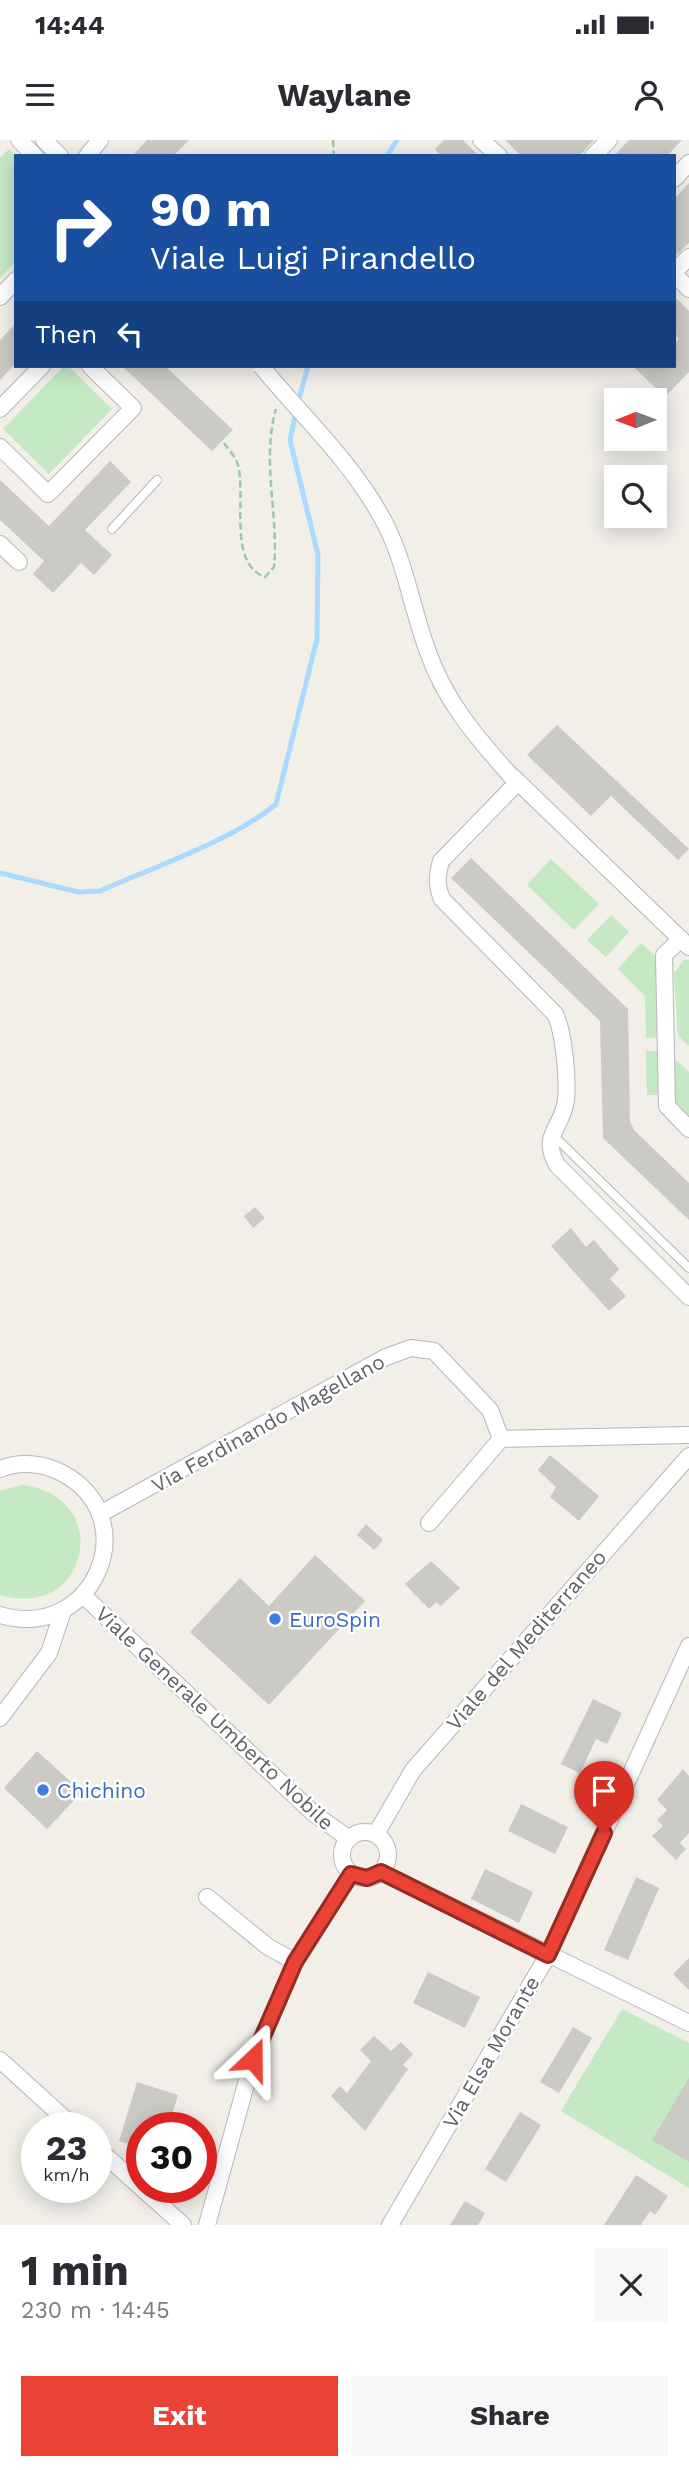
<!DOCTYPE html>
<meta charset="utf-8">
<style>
body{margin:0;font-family:"Work Sans",sans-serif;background:#f7f7f7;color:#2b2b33;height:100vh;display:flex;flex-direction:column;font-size:26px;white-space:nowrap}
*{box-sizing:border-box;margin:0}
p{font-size:23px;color:#7c7c81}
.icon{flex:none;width:38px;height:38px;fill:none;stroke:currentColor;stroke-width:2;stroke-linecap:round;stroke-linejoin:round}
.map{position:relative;height:2085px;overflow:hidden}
.drawer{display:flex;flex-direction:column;background:#fff;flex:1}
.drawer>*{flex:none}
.banner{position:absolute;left:14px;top:14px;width:662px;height:214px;border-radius:0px;box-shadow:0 4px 18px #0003;background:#1a4fa0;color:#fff;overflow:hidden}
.needle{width:46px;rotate:269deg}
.controls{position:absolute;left:604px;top:248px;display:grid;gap:14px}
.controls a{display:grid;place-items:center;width:63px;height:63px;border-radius:0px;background:#fff;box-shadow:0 4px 18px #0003;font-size:35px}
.speed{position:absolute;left:21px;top:1972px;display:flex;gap:14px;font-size:35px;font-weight:700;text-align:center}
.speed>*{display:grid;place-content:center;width:91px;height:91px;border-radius:50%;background:#fff;box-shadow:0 4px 18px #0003;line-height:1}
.speed small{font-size:18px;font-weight:400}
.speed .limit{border:10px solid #d22;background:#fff;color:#111}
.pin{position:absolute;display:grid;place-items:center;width:60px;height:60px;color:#fff;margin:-72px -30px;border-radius:50% 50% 50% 0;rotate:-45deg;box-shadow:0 0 7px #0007}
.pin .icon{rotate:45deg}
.me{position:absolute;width:77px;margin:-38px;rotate:23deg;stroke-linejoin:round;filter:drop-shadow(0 0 5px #0008)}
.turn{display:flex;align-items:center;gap:24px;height:147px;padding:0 21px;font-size:32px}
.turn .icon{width:91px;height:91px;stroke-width:2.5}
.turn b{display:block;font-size:49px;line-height:60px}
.then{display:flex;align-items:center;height:66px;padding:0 21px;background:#0003;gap:14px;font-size:26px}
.round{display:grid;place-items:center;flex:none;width:74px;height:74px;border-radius:0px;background:#f7f7f7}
.head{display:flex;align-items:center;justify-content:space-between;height:119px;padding:0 21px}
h1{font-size:42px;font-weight:700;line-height:52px}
.primary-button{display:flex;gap:14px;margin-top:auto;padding:14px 21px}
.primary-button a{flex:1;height:80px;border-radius:0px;background:#ea4335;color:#fff;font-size:28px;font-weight:700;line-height:80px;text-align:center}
.primary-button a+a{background:#f7f7f7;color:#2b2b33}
.status{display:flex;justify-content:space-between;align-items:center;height:49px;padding:0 35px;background:#fff;direction:ltr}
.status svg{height:19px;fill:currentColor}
header{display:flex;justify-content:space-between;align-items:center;height:91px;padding:0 21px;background:#fff;font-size:32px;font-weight:700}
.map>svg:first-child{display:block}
</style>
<div class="status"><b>14:44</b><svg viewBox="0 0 49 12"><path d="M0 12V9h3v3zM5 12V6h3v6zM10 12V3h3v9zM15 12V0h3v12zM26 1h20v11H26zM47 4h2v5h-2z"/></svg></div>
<header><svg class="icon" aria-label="menu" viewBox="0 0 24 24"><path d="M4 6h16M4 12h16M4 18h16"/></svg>Waylane<svg class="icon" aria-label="person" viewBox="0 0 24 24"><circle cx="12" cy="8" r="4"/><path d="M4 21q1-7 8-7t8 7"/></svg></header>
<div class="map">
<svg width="689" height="2085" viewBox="0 0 689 2085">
<rect width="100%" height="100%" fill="#f1efe8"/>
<g fill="#c5e8c5">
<polygon points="9,9 16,16 16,121 0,138 0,18"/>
<polygon points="64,226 68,226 112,269 49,334 3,289"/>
<polygon points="551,719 599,764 574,790 527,745"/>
<polygon points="611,775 629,792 606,817 587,800"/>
<polygon points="641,803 656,817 658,898 646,898 645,856 618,829"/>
<polygon points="684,820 689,820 689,906 678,896 674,833"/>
<polygon points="646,911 659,911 660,955 647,955"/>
<polygon points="674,918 689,932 689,976 675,962"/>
<path d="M22 1345C116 1356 88 1482 0 1455V1351Z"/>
<polygon points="622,1869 689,1903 689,2048 561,1971"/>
</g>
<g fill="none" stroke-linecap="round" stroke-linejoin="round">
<g stroke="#aadaff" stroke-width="5">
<polyline points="387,16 397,0"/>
<polyline points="298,263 308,226"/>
<path d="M0 733 78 752 100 751C150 729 237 698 276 664L317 499 318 415 290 300 296 272"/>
</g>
</g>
<g fill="#cccac5">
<polygon points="147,0 189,0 173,16 132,16"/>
<polygon points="444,0 463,0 479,16 441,16 435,9"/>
<polygon points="505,0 594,0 579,16 521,16"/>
<polygon points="629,0 682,0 667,16 614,16"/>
<polygon points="689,43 689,103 674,117 674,59"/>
<polygon points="674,156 689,171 689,232 665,257 633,226 674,226 674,204 679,199 674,193"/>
<polygon points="16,183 16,223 0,240 0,200"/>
<polygon points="122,226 165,226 233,290 212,311"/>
<polygon points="110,321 131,342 85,390 112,415 94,435 81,423 53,453 33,434 44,421 0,380 0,340 49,386"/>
<polygon points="557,585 689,709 678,720 611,656 591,676 527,615"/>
<polygon points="471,718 628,869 630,981 634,990 689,1043 689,1080 603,998 600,881 451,738"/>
<polygon points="255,1067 265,1078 253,1088 244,1076"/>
<polygon points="571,1088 586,1107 594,1100 619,1129 610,1139 626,1156 609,1171 551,1106"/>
<polygon points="550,1315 599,1356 579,1381 550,1357 556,1347 538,1330"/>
<polygon points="366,1384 383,1400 374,1410 357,1395"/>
<polygon points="315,1415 365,1461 269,1565 190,1492 240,1438 269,1466"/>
<polygon points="431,1421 460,1448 441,1466 436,1462 429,1469 405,1444"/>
<polygon points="593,1559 622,1573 607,1604 596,1599 580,1633 561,1624"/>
<polygon points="37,1611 82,1652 47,1689 4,1648"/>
<polygon points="683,1629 689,1636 689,1693 680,1703 686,1709 676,1720 652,1696 663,1686 657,1680 667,1670 657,1660"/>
<polygon points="521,1664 568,1687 555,1714 508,1691"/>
<polygon points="485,1729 533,1752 519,1783 471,1759"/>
<polygon points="636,1737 659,1748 628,1820 604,1810"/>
<polygon points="689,1818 689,1850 673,1834"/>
<polygon points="428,1832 480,1857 465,1888 413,1863"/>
<polygon points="573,1887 592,1898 559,1953 540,1942"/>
<polygon points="374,1896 391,1911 401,1902 413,1914 403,1925 408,1929 365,1991 331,1956 340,1946 347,1953 371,1921 360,1910"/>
<polygon points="689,1938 689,2022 652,2000"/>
<polygon points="137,1942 178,1955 168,1988 142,1988 142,2008 119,2001"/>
<polygon points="520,1972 541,1985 506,2042 485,2029"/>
<polygon points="636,2035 668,2056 655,2075 650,2071 641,2085 604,2085"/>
<polygon points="465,2061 485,2073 478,2085 450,2085"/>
</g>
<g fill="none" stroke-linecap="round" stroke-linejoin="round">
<g stroke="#b5b8bc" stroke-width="10">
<g id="lane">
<polyline points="112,389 157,340"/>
<polyline points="553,995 689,1128"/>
</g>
</g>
<g stroke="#b5b8bc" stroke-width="18">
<g id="street">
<polyline points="19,0 35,16"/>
<polyline points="44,0 60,16"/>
<polyline points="481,0 499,16"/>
<polyline points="87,16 100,0"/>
<polyline points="593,16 609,0"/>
<polyline points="674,39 689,23"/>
<polyline points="674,132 689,117"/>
<polyline points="674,134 689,149"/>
<polyline points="0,157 16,140"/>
<polyline points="0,269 42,226"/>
<polyline points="0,307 48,354 133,268 90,226"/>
<polyline points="0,404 19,422"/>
<polyline points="512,636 689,807"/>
<path d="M518 642 441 721C437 735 436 745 442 759L555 874C564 892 568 939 566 960 562 990 540 994 557 1025L689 1157"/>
<polyline points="681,799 664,815 667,966 689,989"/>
<path d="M0 1329C20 1321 43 1323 62 1333 147 1378 93 1503 0 1475"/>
<polyline points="100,1374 386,1217 411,1208 434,1211 490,1270 501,1299 689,1295"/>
<polyline points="429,1383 501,1299"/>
<polyline points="84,1456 313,1673 348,1698"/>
<polyline points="0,1578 49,1513 63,1471"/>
<circle cx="365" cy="1715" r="23"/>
<polyline points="376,1694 413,1630 689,1316"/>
<polyline points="381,1732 689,1883"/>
<polyline points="207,1757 267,1806 295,1822"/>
<polyline points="0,1920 75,1988"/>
<polyline points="96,2007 183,2085"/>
<polyline points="207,2085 253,1919 295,1822 351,1734"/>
<polyline points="390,2085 548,1815 689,1506"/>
</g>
</g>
<g stroke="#9cc7a9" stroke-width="2.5" stroke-dasharray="7 3.5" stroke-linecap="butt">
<polyline points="333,0 334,16"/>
<path d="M224 303C228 309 234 315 237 322 248 353 226 423 265 437L274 427C279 375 261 321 276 269"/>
</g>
<use href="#lane" stroke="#fff" stroke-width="8"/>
<use href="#street" stroke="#fff" stroke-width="16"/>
<g stroke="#b5b8bc" stroke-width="18" stroke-linecap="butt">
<path id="street-bridge" d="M261 226C301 275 350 320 381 376 405 418 411 467 428 512 445 561 477 598 511 636"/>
</g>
<use href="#street-bridge" stroke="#fff" stroke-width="16"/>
</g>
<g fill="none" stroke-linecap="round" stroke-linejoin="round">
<g stroke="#982c22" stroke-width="18">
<polyline id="route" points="253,1919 295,1822 351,1734 367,1738 381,1732 548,1815 604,1693"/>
</g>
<use href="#route" stroke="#ea4335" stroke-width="12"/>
</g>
<g fill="#3f7fe0" stroke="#fff" stroke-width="2.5">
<circle cx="275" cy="1479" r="7"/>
<circle cx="43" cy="1650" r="7"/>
</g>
<g text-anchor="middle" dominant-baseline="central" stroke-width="5" stroke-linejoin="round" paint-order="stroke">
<g font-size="21" fill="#5f6368" stroke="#fff">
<text transform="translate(268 1283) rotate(-29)">Via Ferdinando Magellano</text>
<text transform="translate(526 1500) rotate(-49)">Viale del Mediterraneo</text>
<text transform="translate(215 1578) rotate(43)">Viale Generale Umberto Nobile</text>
<text transform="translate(491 1912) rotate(-60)">Via Elsa Morante</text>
</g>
<g font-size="21" fill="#366cbe" stroke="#fff" text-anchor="start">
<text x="289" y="1479">EuroSpin</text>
<text x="57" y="1650">Chichino</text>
</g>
</g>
</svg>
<div class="controls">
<a><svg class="needle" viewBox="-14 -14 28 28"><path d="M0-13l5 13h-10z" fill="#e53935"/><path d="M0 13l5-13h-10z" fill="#7c7c81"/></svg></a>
<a><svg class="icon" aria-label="search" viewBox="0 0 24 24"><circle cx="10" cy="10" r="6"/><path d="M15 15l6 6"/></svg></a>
</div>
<div class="speed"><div>23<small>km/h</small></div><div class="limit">30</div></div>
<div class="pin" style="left:604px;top:1693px;background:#d93025"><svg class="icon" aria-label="arrive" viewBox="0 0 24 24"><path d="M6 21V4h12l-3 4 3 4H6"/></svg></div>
<svg class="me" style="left:253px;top:1919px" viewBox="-20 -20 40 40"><path d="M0-17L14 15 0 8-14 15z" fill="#ea4335" stroke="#fff" stroke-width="4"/></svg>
<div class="banner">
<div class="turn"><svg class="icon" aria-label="right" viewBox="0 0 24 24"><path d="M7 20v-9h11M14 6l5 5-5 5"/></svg><div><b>90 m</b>Viale Luigi Pirandello</div></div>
<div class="then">Then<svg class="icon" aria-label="left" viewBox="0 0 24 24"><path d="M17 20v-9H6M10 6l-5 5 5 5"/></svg></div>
</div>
</div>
<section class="drawer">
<div class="head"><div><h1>1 min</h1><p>230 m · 14:45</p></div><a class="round"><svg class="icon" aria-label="close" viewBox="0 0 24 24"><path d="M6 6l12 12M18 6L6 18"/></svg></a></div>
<div class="primary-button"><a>Exit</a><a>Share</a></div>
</section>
